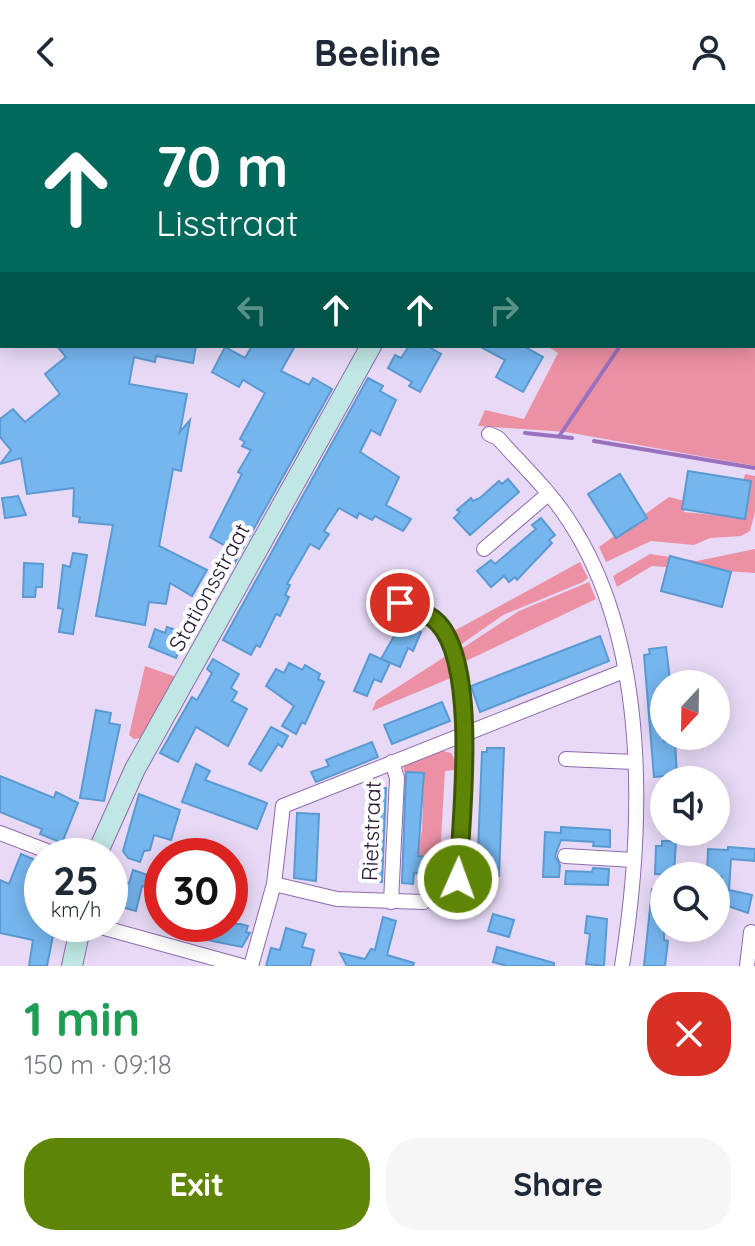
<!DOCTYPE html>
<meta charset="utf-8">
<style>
body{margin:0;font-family:Quicksand,sans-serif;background:#f6f6f7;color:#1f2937;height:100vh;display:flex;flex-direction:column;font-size:30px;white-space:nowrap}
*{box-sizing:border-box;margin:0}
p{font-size:26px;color:#747a83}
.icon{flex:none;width:44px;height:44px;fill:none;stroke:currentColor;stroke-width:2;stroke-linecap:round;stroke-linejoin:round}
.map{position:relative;height:862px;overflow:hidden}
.details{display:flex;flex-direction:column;background:#fff;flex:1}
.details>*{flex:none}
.hud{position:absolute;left:0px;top:0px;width:756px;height:244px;box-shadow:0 4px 20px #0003;background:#00695c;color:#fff;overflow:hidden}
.needle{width:52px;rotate:202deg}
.buttons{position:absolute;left:650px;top:566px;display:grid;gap:16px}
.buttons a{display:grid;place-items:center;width:80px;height:80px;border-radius:50%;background:#fff;box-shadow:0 4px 20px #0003;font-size:40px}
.speed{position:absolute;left:24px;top:734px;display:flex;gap:16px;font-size:40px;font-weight:700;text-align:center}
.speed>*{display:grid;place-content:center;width:104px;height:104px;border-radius:50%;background:#fff;box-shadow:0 4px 20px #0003;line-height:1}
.speed small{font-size:20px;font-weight:400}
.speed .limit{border:12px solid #d22;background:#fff;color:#111}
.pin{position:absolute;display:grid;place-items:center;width:68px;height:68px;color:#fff;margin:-34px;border:4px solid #fff;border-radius:50%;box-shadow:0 2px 8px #0007}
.me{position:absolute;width:88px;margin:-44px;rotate:2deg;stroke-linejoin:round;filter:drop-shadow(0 0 6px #0008)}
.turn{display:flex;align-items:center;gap:28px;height:168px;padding:0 24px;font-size:36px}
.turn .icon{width:104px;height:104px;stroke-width:2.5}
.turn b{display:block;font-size:56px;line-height:68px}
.lanes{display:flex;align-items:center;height:76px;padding:0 24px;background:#0003;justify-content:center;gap:40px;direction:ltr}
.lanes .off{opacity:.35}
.round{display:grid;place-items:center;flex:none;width:84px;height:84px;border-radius:32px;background:#f6f6f7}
.summary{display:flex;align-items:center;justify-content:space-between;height:136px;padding:0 24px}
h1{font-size:48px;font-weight:700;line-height:60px;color:#1e9e55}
.primary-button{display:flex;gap:16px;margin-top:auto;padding:16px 24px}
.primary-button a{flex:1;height:92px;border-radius:32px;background:#5f8506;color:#fff;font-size:32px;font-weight:700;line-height:92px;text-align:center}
.primary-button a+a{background:#f6f6f7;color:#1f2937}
header{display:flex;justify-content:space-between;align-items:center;height:104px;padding:0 24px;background:#fff;font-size:36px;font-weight:700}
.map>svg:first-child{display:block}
</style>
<header><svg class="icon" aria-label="back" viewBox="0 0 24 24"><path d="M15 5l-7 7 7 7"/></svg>Beeline<svg class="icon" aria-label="person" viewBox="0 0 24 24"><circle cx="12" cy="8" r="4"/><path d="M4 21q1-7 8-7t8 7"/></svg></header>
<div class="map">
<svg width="755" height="862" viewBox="0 0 755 862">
<rect width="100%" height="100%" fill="#e8daf7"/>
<g fill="#ec91a3">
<polygon points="639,0 755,0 755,362 566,328 478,322 485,306 524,315 558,249 547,242 754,242 754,2"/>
<polygon points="745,370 755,372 755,408 750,427 741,432 710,434 694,441 651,437 606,458 599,443 669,393 685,397 684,408 734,413"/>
<polygon points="755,445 755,469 652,462 617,483 613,472 650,450 697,457"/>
<polygon points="580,458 588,474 583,478 503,511 459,542 454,527"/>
<polygon points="589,478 596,495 464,558 461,545 519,507"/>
<polygon points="446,552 451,574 372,607 376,597"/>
<polygon points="145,562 179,574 141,634 134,635 129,631"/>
<polygon points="439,646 451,649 455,656 454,666 445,667 440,754 432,754 431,771 414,770 422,726 424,669 404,668 404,661"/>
</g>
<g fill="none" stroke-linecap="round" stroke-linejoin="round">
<g stroke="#9971be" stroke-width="4">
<polyline points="754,44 755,42"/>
<polyline points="525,329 572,334"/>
<polyline points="560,331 620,242"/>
<polyline points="594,337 755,364"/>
</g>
</g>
<g fill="#76b6ef" stroke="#5a99d1" stroke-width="2">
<polygon points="57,242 196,242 193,259 156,252 155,258 134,253 129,280 187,290 180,328 190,316 181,367 173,365 159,442 207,466 192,492 170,479 166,500 149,498 145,521 96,512 113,421 79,418 80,413 73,412 74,384 27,390 21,354 0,360 11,346 0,333 0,315 13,305 25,318 60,290 45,270 66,253"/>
<polygon points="252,242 295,242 281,267 309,281 313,274 332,285 233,462 221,455 225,442 210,433 242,370 238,368 251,346 242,342 245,338 240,335 265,289 243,276 239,283 212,268 225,243 245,254"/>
<polygon points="409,242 427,242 441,250 420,288 409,282 412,278 388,264 395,251 401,254"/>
<polygon points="479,242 523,242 543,253 523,288 496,273 505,256"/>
<polygon points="368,274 383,282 380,287 396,296 380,331 371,326 360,348 399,373 386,401 411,415 403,427 375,412 372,416 359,409 357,414 339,404 324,427 329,430 319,445 310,440 287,480 290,481 285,491 289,493 280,512 276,510 260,543 256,541 251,551 223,536"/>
<polygon points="688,367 751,377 745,415 682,405"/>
<polygon points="620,370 647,414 616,434 588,390"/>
<polygon points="508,375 519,388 470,431 454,414 460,408 457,406 471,394 473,397 480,394 499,377 502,380"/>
<polygon points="18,392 26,411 5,414 2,394"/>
<polygon points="541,414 555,431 549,436 552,439 517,476 515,473 509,478 504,472 491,483 477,467 491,456 495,460 536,425 532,421"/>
<polygon points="73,449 87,451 73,530 59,528 63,505 58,504 63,461 70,463"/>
<polygon points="670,452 731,468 722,503 661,487"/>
<polygon points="24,459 43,460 42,483 36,483 35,493 23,493"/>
<polygon points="401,520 421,528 413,547 408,544 400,563 381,555"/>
<polygon points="167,523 187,530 176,554 149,543 155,525 165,529"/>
<polygon points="600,532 609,557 480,608 471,582"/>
<polygon points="666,543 670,576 664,577 664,638 675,638 677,671 654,673 644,551 650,550 649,545"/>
<polygon points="370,550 390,559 381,578 374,575 367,592 354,587"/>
<polygon points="213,555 239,570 231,584 237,588 232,597 247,605 228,642 196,623 178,658 160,649 192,593 197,596 205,582 212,569 207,565"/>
<polygon points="289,559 302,566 305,561 320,570 318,575 324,578 305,620 302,618 296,630 282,622 294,602 266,582 276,565 284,569"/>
<polygon points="442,598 450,617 392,640 384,621"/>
<polygon points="96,606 111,609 109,619 120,621 104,697 80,694"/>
<polygon points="271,623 288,632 282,643 278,640 261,667 249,660"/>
<polygon points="372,638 378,653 316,678 311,668 329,662 326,656"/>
<polygon points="487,644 504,644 499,772 477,771 482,648 487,648"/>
<polygon points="196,660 210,667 205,676 267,699 257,725 182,698"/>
<polygon points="406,668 424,669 418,752 440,754 438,771 414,769 413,780 402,779"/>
<polygon points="0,672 54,694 56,688 78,699 62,739 40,730 42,725 0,708"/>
<polygon points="371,684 386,684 382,778 365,778 365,726"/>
<polygon points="139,690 180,706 171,736 154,731 150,746 144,747 140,758 128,754 123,747"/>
<polygon points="297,709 319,710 316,777 294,774"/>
<polygon points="561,723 610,726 610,743 593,742 594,738 561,736 555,752 560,761 559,773 543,773 545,728 561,729"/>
<polygon points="662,737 676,737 674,771 655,770 656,742 662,742"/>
<polygon points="728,743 755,745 755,757 731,755 729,786 752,791 748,809 716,798 722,773 707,772 708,745 728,746"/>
<polygon points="21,750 42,759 42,820 66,820 63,835 53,832 47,862 29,862 33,836 0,829 0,776 9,780"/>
<polygon points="593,764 609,765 608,781 565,780 566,767 592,768"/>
<polygon points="133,766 162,776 162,788 142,782 136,807 110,800 112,776 129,779"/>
<polygon points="652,785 664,786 664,836 668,837 665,862 644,862"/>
<polygon points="493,810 514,816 509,833 488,827"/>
<polygon points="587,812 607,815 604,862 586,860 590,830 585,829"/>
<polygon points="383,813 396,817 387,851 414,859 413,862 347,862 340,849 365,855 371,845 375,846"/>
<polygon points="180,820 240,820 248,822 246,828 250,829 242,843 177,830"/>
<polygon points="286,824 306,830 302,843 314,846 310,862 266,862 271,844 280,846"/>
<polygon points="497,843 554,859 554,862 507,862 493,858"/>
</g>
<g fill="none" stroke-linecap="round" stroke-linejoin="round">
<g stroke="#8d6bae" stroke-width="16">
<g id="street">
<path d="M489 330 498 334C522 361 550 387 569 417 650 540 644 723 622 862"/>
<polyline points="484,445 548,390"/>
<path d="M377 489C396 497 423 504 438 519 479 562 461 717 458 775"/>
<polyline points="566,655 634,658"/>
<polyline points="0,729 60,752"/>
<polyline points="565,752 634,756"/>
<polyline points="274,780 337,795 424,798"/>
<polyline points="391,798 397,674 392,658"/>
<polyline points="90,820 242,862"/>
<polyline points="251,862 274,780 283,702 624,567"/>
<polyline points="747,862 751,828"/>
</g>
</g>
<g stroke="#8d6bae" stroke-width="22">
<g id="secondary">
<polyline points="504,2 505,0"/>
<polyline points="96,752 135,665 371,242"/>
<polyline points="72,862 81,820"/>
</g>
</g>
<use href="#street" stroke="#fff" stroke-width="14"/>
<use href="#secondary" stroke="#c1e7e4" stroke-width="20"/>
</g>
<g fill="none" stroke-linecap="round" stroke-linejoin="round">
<g stroke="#3e5604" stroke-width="20">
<path id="route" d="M400 499C413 505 429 509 438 519 479 562 461 717 458 775"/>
</g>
<use href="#route" stroke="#5f8506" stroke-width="14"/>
</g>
<g text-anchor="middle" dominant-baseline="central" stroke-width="8" stroke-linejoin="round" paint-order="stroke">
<g font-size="22" fill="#22142f" stroke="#fff">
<text transform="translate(209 483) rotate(-61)">Stationsstraat</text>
<text transform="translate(371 727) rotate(-88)">Rietstraat</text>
</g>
</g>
</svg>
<div class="buttons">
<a><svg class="needle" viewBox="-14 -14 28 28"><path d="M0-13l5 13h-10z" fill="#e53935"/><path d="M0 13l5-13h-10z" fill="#747a83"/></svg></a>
<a><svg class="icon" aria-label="sound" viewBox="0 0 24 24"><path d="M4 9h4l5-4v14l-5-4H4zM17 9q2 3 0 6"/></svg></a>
<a><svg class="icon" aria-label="search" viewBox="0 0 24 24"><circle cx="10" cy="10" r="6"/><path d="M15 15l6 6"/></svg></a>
</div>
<div class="speed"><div>25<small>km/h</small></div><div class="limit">30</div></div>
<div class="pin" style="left:400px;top:499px;background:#d93025"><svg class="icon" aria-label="arrive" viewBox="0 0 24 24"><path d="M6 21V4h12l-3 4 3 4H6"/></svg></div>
<svg class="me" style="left:458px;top:775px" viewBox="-20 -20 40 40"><circle r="17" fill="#5f8506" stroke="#fff" stroke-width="3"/><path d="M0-11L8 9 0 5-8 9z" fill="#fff"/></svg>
<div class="hud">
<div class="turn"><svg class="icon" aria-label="ahead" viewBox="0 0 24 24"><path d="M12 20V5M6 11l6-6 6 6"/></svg><div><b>70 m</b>Lisstraat</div></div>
<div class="lanes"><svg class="icon off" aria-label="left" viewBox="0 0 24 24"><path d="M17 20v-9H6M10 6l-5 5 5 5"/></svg><svg class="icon" aria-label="ahead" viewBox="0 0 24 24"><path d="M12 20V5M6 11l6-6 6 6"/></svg><svg class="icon" aria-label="ahead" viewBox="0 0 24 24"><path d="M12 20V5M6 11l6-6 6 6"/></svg><svg class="icon off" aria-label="right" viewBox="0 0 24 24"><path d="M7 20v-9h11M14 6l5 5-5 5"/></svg></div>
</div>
</div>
<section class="details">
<div class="summary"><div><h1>1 min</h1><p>150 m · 09:18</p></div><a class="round" style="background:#d93025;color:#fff"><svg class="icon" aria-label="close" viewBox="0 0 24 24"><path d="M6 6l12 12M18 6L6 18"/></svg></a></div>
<div class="primary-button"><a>Exit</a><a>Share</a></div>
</section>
